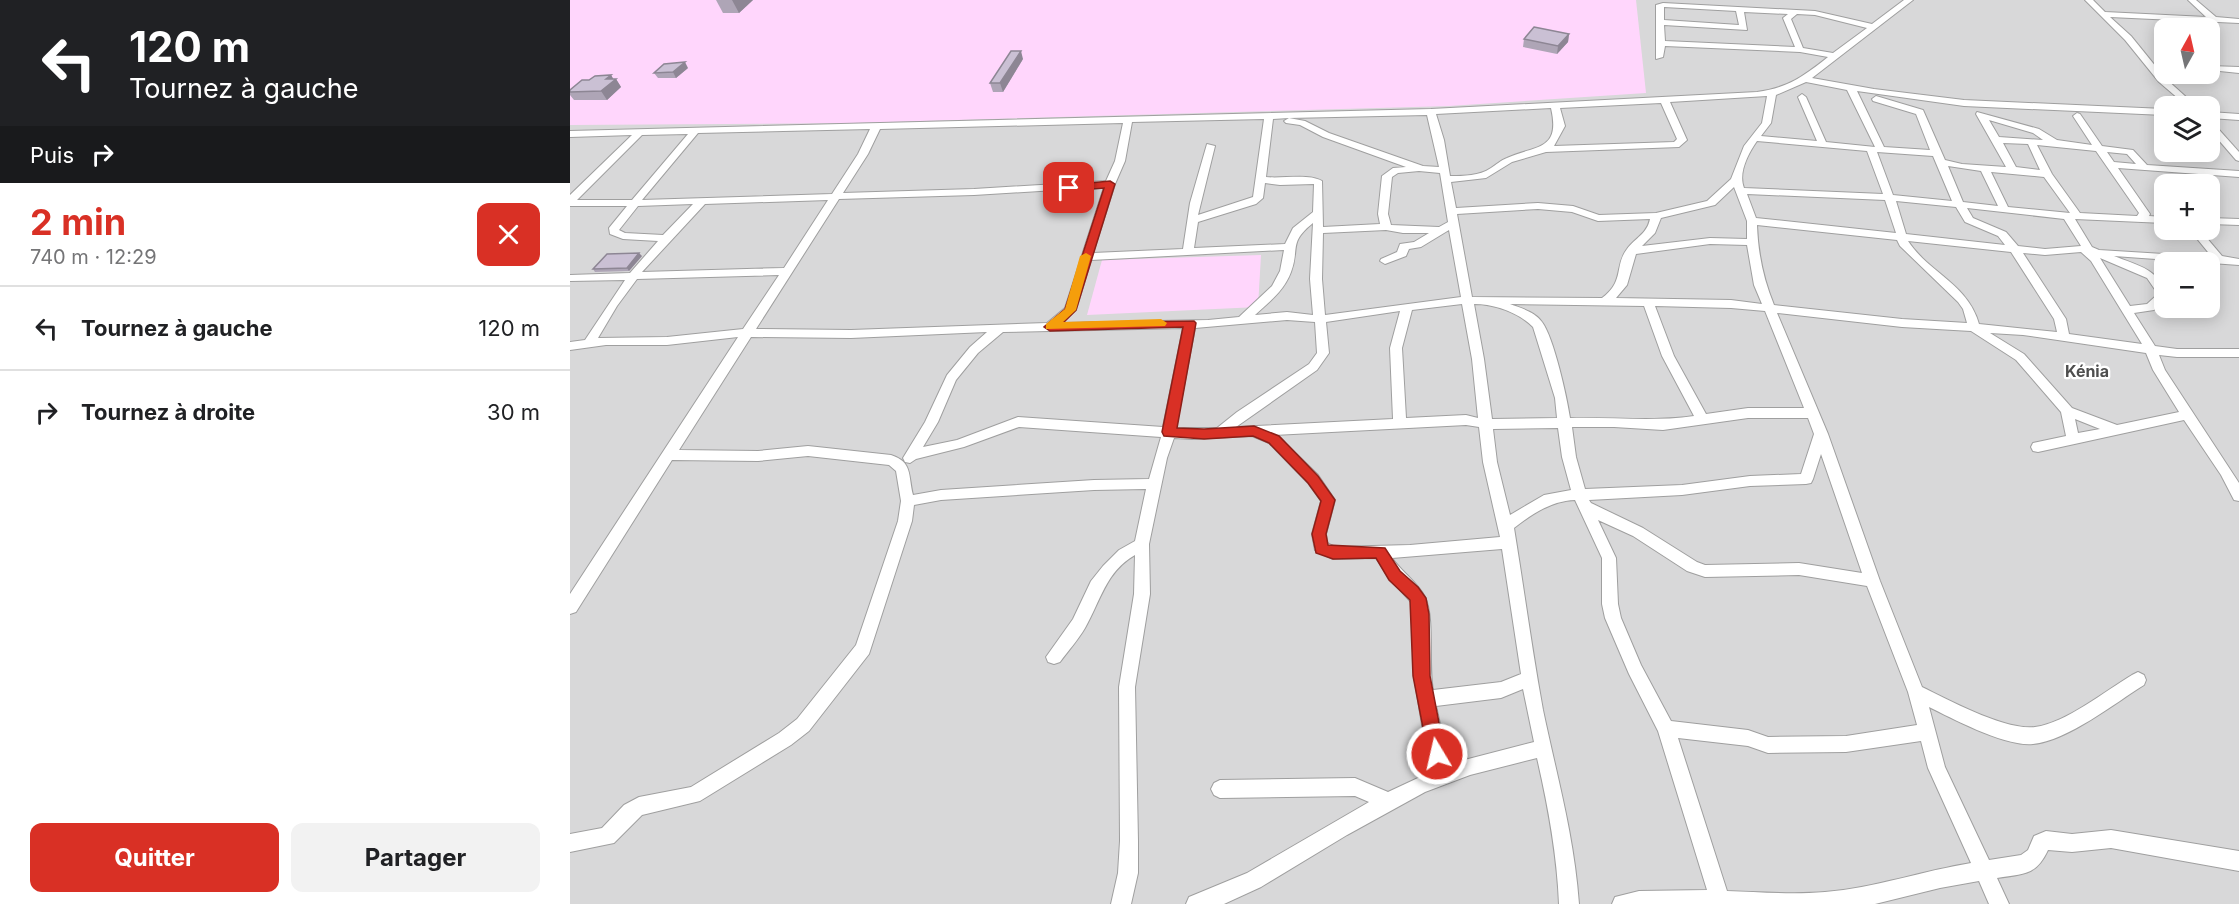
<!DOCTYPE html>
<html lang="fr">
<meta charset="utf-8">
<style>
body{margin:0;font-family:Inter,sans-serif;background:#f2f2f2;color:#202124;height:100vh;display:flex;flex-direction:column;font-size:22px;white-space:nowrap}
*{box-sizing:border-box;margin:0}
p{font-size:20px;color:#757577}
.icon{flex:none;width:33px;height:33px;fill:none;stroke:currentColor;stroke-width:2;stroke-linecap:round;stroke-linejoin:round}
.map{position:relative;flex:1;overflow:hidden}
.panel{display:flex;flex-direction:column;background:#fff;width:570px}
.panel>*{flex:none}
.banner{background:#202124;color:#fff;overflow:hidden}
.needle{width:39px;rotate:8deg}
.buttons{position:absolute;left:1584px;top:18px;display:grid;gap:12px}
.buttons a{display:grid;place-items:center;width:66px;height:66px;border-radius:12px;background:#fff;box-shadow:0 3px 15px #0003;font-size:30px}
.pin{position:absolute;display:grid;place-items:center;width:51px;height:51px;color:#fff;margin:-26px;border-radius:12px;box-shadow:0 3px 9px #0006}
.me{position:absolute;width:66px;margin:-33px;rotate:351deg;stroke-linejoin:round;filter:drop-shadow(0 0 4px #0008)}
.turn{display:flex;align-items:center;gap:21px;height:126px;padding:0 30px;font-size:27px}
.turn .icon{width:78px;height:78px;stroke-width:2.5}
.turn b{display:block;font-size:42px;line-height:51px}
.then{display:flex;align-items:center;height:57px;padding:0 30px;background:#0003;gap:12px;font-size:22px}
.round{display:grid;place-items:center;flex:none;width:63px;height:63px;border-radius:12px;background:#f2f2f2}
.head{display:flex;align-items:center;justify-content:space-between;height:102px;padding:0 30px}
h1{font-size:36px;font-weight:700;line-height:45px;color:#d93025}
.primary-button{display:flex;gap:12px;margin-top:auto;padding:12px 30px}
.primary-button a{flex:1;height:69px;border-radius:12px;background:#d93025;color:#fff;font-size:24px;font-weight:700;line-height:69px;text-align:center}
.primary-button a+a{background:#f2f2f2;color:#202124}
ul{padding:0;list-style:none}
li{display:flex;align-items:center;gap:18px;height:84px;padding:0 30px;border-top:2px solid #e0e0e0}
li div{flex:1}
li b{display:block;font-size:22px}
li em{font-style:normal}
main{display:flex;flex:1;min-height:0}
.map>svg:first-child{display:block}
</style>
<main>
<section class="panel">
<div class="banner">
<div class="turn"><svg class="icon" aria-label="left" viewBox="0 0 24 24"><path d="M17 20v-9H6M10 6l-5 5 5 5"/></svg><div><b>120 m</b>Tournez à gauche</div></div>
<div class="then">Puis<svg class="icon" aria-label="right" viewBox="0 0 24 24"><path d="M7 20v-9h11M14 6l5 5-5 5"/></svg></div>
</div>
<div class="head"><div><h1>2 min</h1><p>740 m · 12:29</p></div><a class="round" style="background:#d93025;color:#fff"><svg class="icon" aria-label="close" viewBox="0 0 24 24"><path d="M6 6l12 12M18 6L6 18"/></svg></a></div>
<ul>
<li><svg class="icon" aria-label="left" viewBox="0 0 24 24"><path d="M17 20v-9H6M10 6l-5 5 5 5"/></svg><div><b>Tournez à gauche</b></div><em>120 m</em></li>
<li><svg class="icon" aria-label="right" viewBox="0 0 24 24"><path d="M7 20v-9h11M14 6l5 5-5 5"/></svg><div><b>Tournez à droite</b></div><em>30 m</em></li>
</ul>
<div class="primary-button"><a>Quitter</a><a>Partager</a></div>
</section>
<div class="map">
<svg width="1669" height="904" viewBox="0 0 1669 904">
<rect width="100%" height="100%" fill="#e9dfed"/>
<path fill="#d8d8d9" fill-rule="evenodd" d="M0 0H1669V904H0ZM1594 28H1640V74H1594ZM1594 106H1640V152H1594ZM1594 184H1640V230H1594ZM1594 262H1640V308H1594Z"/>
<g fill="#ffd6fc">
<polygon points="0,0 1066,0 1076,93 879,106 283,123 0,125"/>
<polygon points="691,255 688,307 517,315 532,260"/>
</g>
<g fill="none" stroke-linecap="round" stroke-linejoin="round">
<g stroke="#9f9f9f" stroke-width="2">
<g id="minor">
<path d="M1334 0H1343L1242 78 1304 89 1394 100 1594 109V115L1394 106 1287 91 1314 147 1360 150 1346 114 1303 101 1302 99 1306 96 1353 110 1375 160 1392 164 1436 167 1406 114 1407 112 1469 129 1487 140 1522 145 1503 116 1507 113 1510 114 1532 146 1563 150 1577 165 1669 171V177L1548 168 1580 214 1579 216 1594 217V223L1505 219 1522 247 1529 250 1642 257 1620 230H1630L1652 256 1669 259V265L1544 256C1568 266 1594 269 1594 301L1584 310 1564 313 1585 346 1607 349H1669V357H1607L1589 355 1595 370 1669 483V501L1664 500 1651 475 1614 420 1468 452 1463 451 1461 447 1463 443 1496 436 1491 412 1446 360 1401 331 1332 327 1207 313 1258 434 1310 581 1352 687C1379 700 1436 731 1465 727 1496 723 1535 691 1562 675L1568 672 1574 675 1576 680 1574 685C1545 703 1497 741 1463 744 1436 747 1383 719 1359 707L1375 767 1419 860 1451 855 1458 850 1464 836 1476 831 1502 834 1541 830 1669 851V871L1541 848 1502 852 1478 850C1466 876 1453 874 1427 878L1439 904H1419L1409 881 1370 888 1305 904H1042L1045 897 1069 891 1137 890 1088 731 1059 674 1035 618 1032 604V558L1005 500C981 501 962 514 944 528 954 589 962 650 973 710 987 777 1004 835 1009 904H989C987 854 978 806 967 758L900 775 855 792 777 835 691 887 654 904H616L619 897 677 873 799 802 785 796 650 798 644 795 641 789 644 783 650 780 785 778 818 792 863 771 855 743 844 676 843 614 841 602 820 579 806 558 763 559 745 550 742 534 751 501 738 483 699 443 682 436 622 439 604 438 597 458 579 544 580 594 565 687 568 841V873L561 904H541L548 873 550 841 549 687 564 594 565 555C536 571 530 602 515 628 508 640 498 651 490 662L484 664 478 662 476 657 503 619 521 581 533 566 549 550 565 541 576 489 524 490 371 500 344 505 342 521 299 654 239 731 221 745 130 801 72 815 44 843 0 852V834L32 828 54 805 69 797 121 787 209 733 227 719 286 645 328 521 331 501 326 471 319 465 238 456 188 461 102 460 6 612 0 614V594L168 337 97 345H36L0 350V342L15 340 55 280 0 281V275L60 273 88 241 53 239 40 234 39 228 57 206H0V195L62 135 0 137V131L861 109 1187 92C1218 88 1234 76 1258 57L1230 52 1095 46 1093 57 1086 59V5L1093 3 1245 11 1302 24ZM1094 7 1166 11 1169 25 1094 20ZM1174 12 1218 14 1213 18 1225 47 1095 41 1094 25 1177 30ZM1227 14 1245 15 1297 28 1263 53 1233 48 1221 19ZM1236 82 1277 90 1305 147 1256 142 1236 97 1232 94 1228 97 1247 141 1191 136 1201 123 1206 95ZM1197 96 1192 123 1174 146 1161 179 1137 201 1086 213 1029 215 1003 206 968 203 886 208 881 182 916 178 942 162 976 152 1109 147 1117 140 1100 102ZM1091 103 1107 139 1104 142 984 146 995 126 990 108ZM981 108C991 151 966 145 937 158 931 160 926 165 921 168 909 176 894 176 880 176L874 140 866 114ZM857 115 869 167 853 166 759 133 735 121 719 118ZM719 118 714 121 716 123 730 125 753 137 836 167 823 168 812 176 808 214 810 224 753 227 752 181C739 173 712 179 696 177L703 119ZM694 119 683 197 628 215 645 146 637 144 620 203 613 249 523 253 545 184 555 161 562 122ZM1419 120 1463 133 1473 140 1429 137ZM553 123 545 161 536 181 404 189 273 193 298 154 310 129ZM300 129 288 154 262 194 72 200 128 133ZM118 134 62 200H7L72 135ZM1187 141 1297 151 1313 194 1174 188C1168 173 1178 154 1187 141ZM1433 143 1458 144 1470 170 1446 167ZM1467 145 1526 151 1569 213 1567 216 1510 213 1482 174ZM1307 152 1363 156 1382 201 1323 195ZM1537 152 1557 154 1566 164 1544 162ZM1378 166 1411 171 1428 206 1393 202ZM849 171 870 173 878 222 869 227 821 225 818 214 822 177 828 173ZM1421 172 1474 177 1500 213 1438 207ZM695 183 710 185 744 184 743 212 723 228 715 244 624 248 628 222 686 204 693 198ZM534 187 495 308 477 323 281 330 186 329 269 199 404 195ZM1164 187 1177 221V239L1140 238 1072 246 1085 233 1091 218 1145 205ZM1177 194 1315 200 1326 233 1186 218ZM258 200 214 268 72 272 135 204ZM1326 201 1386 207 1395 222 1428 236 1435 245 1336 234ZM123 204 93 235 55 233 49 230 68 206ZM1397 208 1494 219 1511 246 1475 249 1448 246 1436 232 1403 218ZM968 209 1002 212 1028 221 1080 219C1077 234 1065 238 1057 249 1044 266 1055 281 1032 298L902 297 887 214ZM743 223 740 279 743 315 717 312 685 315C699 302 714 291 721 272 730 248 718 243 743 223ZM1187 225 1327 240 1330 246 1388 302 1393 309 1397 323 1332 319 1204 305C1193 278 1188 253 1187 225ZM816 230 833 233H859L844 242 830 244 827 252 811 259 810 261 815 264 836 256 839 249 851 247 879 230 891 297 755 315 752 279 753 233ZM1338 241 1441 252 1484 319 1487 332 1409 324C1398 284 1359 273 1338 241ZM1140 244 1177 245 1184 285 1192 304 1161 300 1046 298 1057 285 1066 254ZM714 250 710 271 702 286 669 317 638 320 492 323 506 310 521 260ZM1511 252 1521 261 1572 344 1499 334 1496 319 1453 253 1475 255ZM1530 258 1577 278 1588 294 1577 304 1560 306ZM209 275 173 329 97 337 28 338 47 306 67 279ZM892 304 902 359 908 418 896 415 836 418 832 348 842 310ZM904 304C924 304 948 312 963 327L985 398 987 418 922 419 914 359ZM940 304 1074 306 1092 356 1124 416C1083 422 1042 417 1000 418 997 398 984 338 972 322 965 312 951 308 940 304ZM1085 306 1161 308 1195 311 1234 408H1178L1136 414 1104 356ZM830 311 820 348 823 419 666 427 747 370 759 353 756 322ZM717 320 745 322 747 353 739 364 667 412 647 428H606L625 328ZM613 328 593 427 448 417 387 440 353 447 368 422 386 380 408 353 433 332ZM417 332 400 347 377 375 355 422 333 458 335 462 340 463 346 459 394 447 449 427 591 437 579 479 524 480 371 490 343 495C338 476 343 462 321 455L238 446 188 451 109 450 181 337 281 338ZM1420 333 1453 335 1576 353 1583 370 1609 412 1547 425 1502 408 1454 354ZM1178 418H1238L1244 434 1231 474 1180 476 1112 485 1015 489 1006 457 1002 427H1044L1093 430ZM1505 419 1530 429 1508 433ZM896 425 909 427 913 462 930 537 840 545 765 547 757 543 756 534 765 500 748 475 709 437 704 435ZM988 428 992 457 1001 490 974 495 940 515 927 462 923 429ZM1251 454 1292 573 1229 563 1135 565 1127 562 1073 528 1021 503 1019 500 1112 495 1180 486 1236 484 1241 483 1243 479ZM1028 520 1063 536 1117 571 1135 577 1229 575 1297 586 1338 692 1347 725 1276 736 1198 737 1178 730 1101 721 1071 665 1051 618 1048 604 1046 558ZM932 549 951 674 931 682 863 690C858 664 865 619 855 597 849 584 831 571 822 558ZM953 689 964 742 879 764 866 706 931 698ZM1108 738 1178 746 1198 753 1276 752 1351 741 1358 768 1401 863C1352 871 1304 888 1255 892 1222 895 1189 892 1157 891Z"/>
<polygon points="1515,0 1523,0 1535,12 1636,17 1618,0 1626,0 1646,17 1669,19 1669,23 1540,17 1561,36 1595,78 1626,106 1617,106 1589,82 1555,40"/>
<polygon points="1640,66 1669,67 1669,73 1640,70"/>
<polygon points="1640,112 1669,114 1669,120 1640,118"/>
<polygon points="1640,122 1643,123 1669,152 1669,161 1666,160 1640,130"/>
<polygon points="1640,218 1669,219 1669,225 1640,224"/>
</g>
</g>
<use href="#minor" fill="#fff" fill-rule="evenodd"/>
</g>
<g fill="#aea5b6">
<polygon points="146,0 183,0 169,13 153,13"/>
<polygon points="999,34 998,42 987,54 953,47 954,39"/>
<polygon points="453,59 433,92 423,92 420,83"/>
<polygon points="118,68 106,78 88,78 84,73"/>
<polygon points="41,75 43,79 46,79 51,87 37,100 4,100 0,95 0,90 19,80"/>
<polygon points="72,256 59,271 25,272 23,269"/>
</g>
<g fill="#8d8694">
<polygon points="162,0 183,0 169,13"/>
<polygon points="999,34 998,42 987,54 988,46"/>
<polygon points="451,51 453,59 433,92 430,83"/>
<polygon points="115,62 118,68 106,78 103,72"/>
<polygon points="41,75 44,80 46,79 51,87 37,100 31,91 36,79"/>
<polygon points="69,253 72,256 59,271 57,268"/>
</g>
<g fill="#cac0d4" stroke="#8d8694" stroke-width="1.5">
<polygon points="964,27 999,34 988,46 954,39"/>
<polygon points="441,51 451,51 430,83 420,83"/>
<polygon points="115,62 103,72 84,73 94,64"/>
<polygon points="41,75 36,79 46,79 31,91 0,92 0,90 12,80 19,80 25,76"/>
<polygon points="69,253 57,268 23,269 37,254"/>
</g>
<polygon fill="#d93025" stroke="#8d1f18" stroke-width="1.5" points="540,181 545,184 506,310 493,323 624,321 626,323 607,428 634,429 684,426 709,436 748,476 765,500 756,534 758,545 815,548 830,571 848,587 856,598 859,614 860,676 875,754 873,760 867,762 860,760 858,754 843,676 840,600 819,580 806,558 763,559 746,553 742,534 751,501 738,483 699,443 683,436 634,439 594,436 592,432 613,327 480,331 474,327 495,309 534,188 499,191 494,188 499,185"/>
<polygon fill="#f59e0b" points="516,253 521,256 506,310 493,322 591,319 597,323 595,326 476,329 476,324 495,309 510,256"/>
<g text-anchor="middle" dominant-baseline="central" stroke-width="4.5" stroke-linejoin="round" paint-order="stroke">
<g font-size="16" font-weight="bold" fill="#4e4e4e" stroke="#fff">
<text x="1517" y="371">Kénia</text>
</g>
</g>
</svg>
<div class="buttons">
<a><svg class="needle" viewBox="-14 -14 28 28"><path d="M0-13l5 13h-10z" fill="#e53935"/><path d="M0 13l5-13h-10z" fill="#757577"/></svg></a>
<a><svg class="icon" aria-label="layers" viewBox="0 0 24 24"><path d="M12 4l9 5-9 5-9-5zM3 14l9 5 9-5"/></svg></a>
<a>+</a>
<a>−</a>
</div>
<div class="pin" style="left:499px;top:188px;background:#d93025"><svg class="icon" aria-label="arrive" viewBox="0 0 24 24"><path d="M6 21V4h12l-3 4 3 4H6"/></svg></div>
<svg class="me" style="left:867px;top:754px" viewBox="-20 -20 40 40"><circle r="17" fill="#d93025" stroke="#fff" stroke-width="3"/><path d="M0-11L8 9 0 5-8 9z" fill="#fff"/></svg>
</div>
</main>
